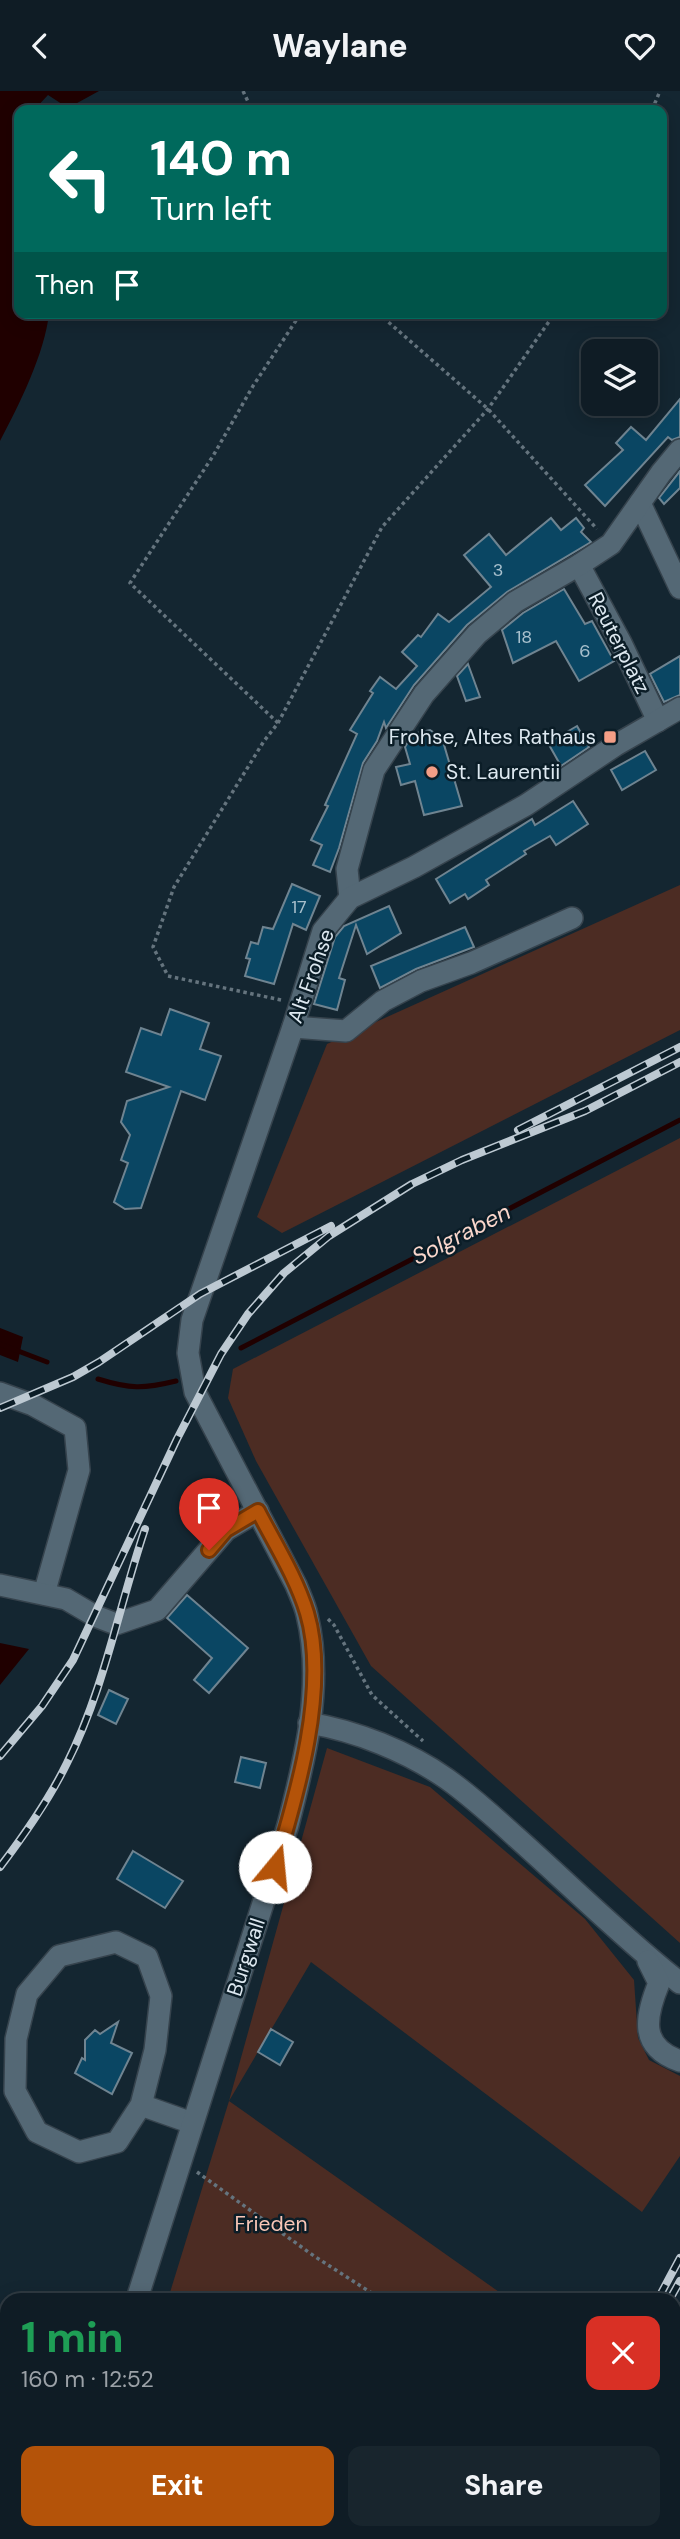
<!DOCTYPE html>
<meta charset="utf-8">
<style>
body{margin:0;font-family:"DM Sans",sans-serif;background:#18252d;color:#f1f3f6;height:100vh;display:flex;flex-direction:column;font-size:26px;white-space:nowrap}
*{box-sizing:border-box;margin:0}
p{font-size:23px;color:#9ba1a7}
.icon{flex:none;width:38px;height:38px;fill:none;stroke:currentColor;stroke-width:2;stroke-linecap:round;stroke-linejoin:round}
.map{position:relative;flex:1;overflow:hidden}
.side{position:absolute;left:0px;top:2202px;width:681px;height:247px;display:flex;flex-direction:column;background:#0f1c25;border-radius:21px 21px 0 0;box-shadow:0 4px 18px #0003,0 0 0 2px #2f3a42}
.side>*{flex:none}
.banner{position:absolute;left:14px;top:14px;width:653px;height:214px;border-radius:14px;box-shadow:0 4px 18px #0003,0 0 0 2px #2f3a42;background:#00695c;color:#fff;overflow:hidden}
.buttons{position:absolute;left:581px;top:248px;display:grid;gap:14px}
.buttons a{display:grid;place-items:center;width:77px;height:77px;border-radius:14px;background:#0f1c25;box-shadow:0 4px 18px #0003,0 0 0 2px #2f3a42;font-size:35px}
.pin{position:absolute;display:grid;place-items:center;width:60px;height:60px;color:#fff;margin:-72px -30px;border-radius:50% 50% 50% 0;rotate:-45deg;box-shadow:0 0 7px #0007}
.pin .icon{rotate:45deg}
.me{position:absolute;width:77px;margin:-38px;rotate:17deg;stroke-linejoin:round;filter:drop-shadow(0 0 5px #0008)}
.turn{display:flex;align-items:center;gap:24px;height:147px;padding:0 21px;font-size:32px}
.turn .icon{width:91px;height:91px;stroke-width:2.5}
.turn b{display:block;font-size:49px;line-height:60px}
.then{display:flex;align-items:center;height:66px;padding:0 21px;background:#0003;gap:14px;font-size:26px}
.round{display:grid;place-items:center;flex:none;width:74px;height:74px;border-radius:14px;background:#18252d}
.head{display:flex;align-items:center;justify-content:space-between;height:119px;padding:0 21px}
h1{font-size:42px;font-weight:800;line-height:52px;color:#1e9e55}
.action{display:flex;gap:14px;margin-top:auto;padding:14px 21px}
.action a{flex:1;height:80px;border-radius:14px;background:#b45309;color:#fff;font-size:28px;font-weight:800;line-height:80px;text-align:center}
.action a+a{background:#18252d;color:#f1f3f6}
header{display:flex;justify-content:space-between;align-items:center;height:91px;padding:0 21px;background:#0f1c25;font-size:32px;font-weight:800}
.map>svg:first-child{display:block}
</style>
<header><svg class="icon" aria-label="back" viewBox="0 0 24 24"><path d="M15 5l-7 7 7 7"/></svg>Waylane<svg class="icon" aria-label="heart" viewBox="0 0 24 24"><path d="M12 20l-8-8c-3-5 5-10 8-4 3-6 11-1 8 4z"/></svg></header>
<div class="map">
<svg width="680" height="2448" viewBox="0 0 680 2448">
<rect width="100%" height="100%" fill="#142631"/>
<g fill="#4c2c23">
<polygon points="680,794 680,939 282,1142 257,1126 327,953"/>
<polygon points="680,1047 680,1852 371,1575 256,1370 228,1307 233,1278"/>
<polygon points="327,1657 430,1696 585,1828 634,1889 638,1947 649,1969 680,1985 680,2065 642,2121 311,1871 229,2010 509,2208 168,2208 229,2010"/>
<polygon points="680,2314 680,2448 611,2448 615,2441 674,2441 674,2326"/>
<polygon points="96,2441 472,2441 468,2448 94,2448"/>
</g>
<g fill="#200000">
<path d="M0 0H99L68 17 48 4 34 19H19V222H49C45 262 19 314 0 350Z"/>
<polygon points="0,1237 23,1246 18,1271 0,1264"/>
<polygon points="0,1552 29,1558 0,1594"/>
</g>
<g fill="none" stroke-linecap="round" stroke-linejoin="round">
<g stroke="#200000" stroke-width="5">
<polyline points="0,1253 47,1271"/>
<polyline points="241,1257 680,1029"/>
<path d="M98 1288C130 1298 143 1298 176 1290"/>
</g>
</g>
<g fill="#0a4663" stroke="#6f8491" stroke-width="2">
<polygon points="680,308 680,346 672,349 668,346 605,415 585,394 623,359 616,352 631,336 646,349"/>
<polygon points="680,380 680,397 664,413 659,407"/>
<polygon points="551,427 561,439 576,427 584,437 581,441 591,451 507,501 467,534 414,594 386,637 384,631 377,650 363,672 339,757 330,781 313,774 322,754 311,749 328,715 325,714 357,643 350,639 373,602 370,600 380,586 396,598 417,575 402,561 418,544 421,546 438,523 449,531 491,496 464,464 489,443 506,464"/>
<polygon points="564,498 585,533 592,530 614,570 579,590 556,550 513,572 502,539 523,522"/>
<polygon points="680,565 680,604 664,611 650,583"/>
<polygon points="468,573 480,606 466,610 457,585"/>
<polygon points="577,635 589,656 561,675 548,652"/>
<polygon points="430,639 442,647 462,715 424,724 415,690 401,694 396,676 410,673 405,656 413,643"/>
<polygon points="645,660 656,679 622,699 611,679"/>
<polygon points="573,710 588,733 556,754 550,745 524,760 526,763 486,789 489,794 468,808 465,803 450,812 436,788 532,728 535,734"/>
<polygon points="292,793 320,805 306,839 293,833 274,893 245,885 250,868 246,867 251,851 258,853 263,836 273,838"/>
<polygon points="389,815 401,842 367,863 356,834 339,887 345,889 337,919 314,913 335,846 344,835"/>
<polygon points="465,836 474,856 416,878 380,897 371,875"/>
<polygon points="170,918 209,932 200,958 221,965 205,1009 181,1000 141,1117 125,1118 114,1111 128,1072 121,1069 130,1044 121,1031 127,1010 169,996 126,981 141,937 161,944"/>
<polygon points="187,1504 248,1557 209,1602 194,1589 212,1567 167,1527"/>
<polygon points="109,1599 128,1608 116,1633 98,1624"/>
<polygon points="241,1666 266,1672 260,1697 235,1691"/>
<polygon points="133,1760 183,1790 165,1817 117,1788"/>
<polygon points="118,1931 111,1952 132,1962 112,2003 75,1982 82,1967 85,1969 85,1949 95,1939 100,1943"/>
<polygon points="271,1938 293,1951 280,1974 258,1961"/>
</g>
<g fill="none" stroke-linecap="round" stroke-linejoin="round">
<g stroke="#36434d" stroke-width="24">
<g id="minor">
<polyline points="640,412 680,497"/>
<polyline points="579,474 621,552 658,630"/>
<polyline points="350,807 347,778 374,679 424,603 477,543 515,511 579,474 611,453 661,382 680,359"/>
<polyline points="293,936 346,940 383,910 421,890 471,872 572,827"/>
<polyline points="0,1302 33,1314 75,1337 79,1379 44,1503"/>
<polyline points="0,1494 66,1508 95,1525 116,1533 157,1519 226,1439 258,1420"/>
<path d="M309 1632C356 1640 407 1660 447 1688 471 1705 494 1726 516 1746 571 1795 623 1847 680 1892"/>
<path d="M648 1870 659 1892C645 1926 639 1956 680 1970"/>
<polyline points="141,2014 117,2051 79,2061 37,2041 15,2000 16,1948 27,1903 59,1865 116,1851 147,1866 161,1905 155,1959 141,2014 192,2032"/>
<path d="M137 2208 288 1734C305 1668 324 1593 307 1524 305 1514 300 1504 296 1494L195 1301 188 1262 192 1229 293 936 323 840 350 807 414 776 526 714 616 654 680 617"/>
<polyline points="0,2370 7,2358"/>
<polyline points="60,2448 62,2441"/>
</g>
</g>
<g stroke="#65747e" stroke-width="3.5" stroke-dasharray="3.5 3.5" stroke-linecap="butt">
<polyline points="243,0 252,19"/>
<polyline points="652,19 660,0"/>
<polyline points="378,222 488,318 597,438"/>
<polyline points="278,632 130,492 213,365 253,295 301,222"/>
<polyline points="281,909 168,885 153,856 174,796 264,650 278,632 382,436 488,318 555,222"/>
<polyline points="328,1528 334,1534 372,1604 423,1650"/>
<polyline points="197,2081 314,2165 381,2208"/>
</g>
<use href="#minor" stroke="#546875" stroke-width="21"/>
<g stroke="#bdc9d2" stroke-width="8">
<g id="rail">
<polyline points="518,1039 680,956"/>
<polyline points="0,1317 73,1286 99,1271 200,1203 331,1135"/>
<polyline points="0,1665 42,1615 73,1569 177,1348 221,1263 248,1223 284,1182 329,1145 412,1093 462,1069 585,1020 680,971"/>
<path d="M0 1776C25 1743 49 1709 67 1672 104 1599 119 1515 145 1438"/>
<polyline points="658,2208 680,2167"/>
<polyline points="670,2208 680,2190"/>
<polyline points="674,2227 680,2216"/>
<polyline points="674,2278 680,2267"/>
<polyline points="528,2448 531,2441"/>
<polyline points="540,2448 544,2441"/>
<polyline points="554,2448 558,2441"/>
<polyline points="582,2448 585,2441"/>
</g>
</g>
<use href="#rail" stroke="#0b1d27" stroke-width="5" stroke-dasharray="16" stroke-linecap="butt"/>
</g>
<g fill="none" stroke-linecap="round" stroke-linejoin="round">
<g stroke="#753606" stroke-width="18">
<path id="route" d="M209 1459 226 1439 258 1420C275 1453 296 1486 307 1522 329 1596 297 1704 275 1776"/>
</g>
<use href="#route" stroke="#b45309" stroke-width="12"/>
</g>
<g fill="#f49e86" stroke="#0b1d27" stroke-width="2.5">
<rect x="603" y="639" width="14" height="14" rx="3.5"/>
<circle cx="432" cy="681" r="7"/>
</g>
<g text-anchor="middle" dominant-baseline="central" stroke-width="5" stroke-linejoin="round" paint-order="stroke">
<g font-size="18" fill="#a8c0cd">
<text x="498" y="479">3</text>
<text x="524" y="546">18</text>
<text x="585" y="560">6</text>
<text x="299" y="816">17</text>
</g>
<g font-size="21" fill="#dde8f0" stroke="#0b1d27">
<text transform="translate(619 552) rotate(63)">Reuterplatz</text>
<text transform="translate(311 885) rotate(-70)">Alt Frohse</text>
<text transform="translate(246 1866) rotate(-72)">Burgwall</text>
</g>
<g font-size="21" fill="#dde8f0" stroke="#0b1d27" text-anchor="end">
<text x="596" y="646">Frohse, Altes Rathaus</text>
<text x="446" y="681" text-anchor="start">St. Laurentii</text>
</g>
<g font-size="21" fill="#f8c5b6" stroke="#0b1d27">
<text x="271" y="2133">Frieden</text>
</g>
<g font-size="23" font-style="italic" fill="#fad7cc" stroke="#0b1d27">
<text transform="translate(461 1143) rotate(-27)">Solgraben</text>
</g>
</g>
</svg>
<div class="buttons">
<a><svg class="icon" aria-label="layers" viewBox="0 0 24 24"><path d="M12 4l9 5-9 5-9-5zM3 14l9 5 9-5"/></svg></a>
</div>
<div class="pin" style="left:209px;top:1459px;background:#d93025"><svg class="icon" aria-label="arrive" viewBox="0 0 24 24"><path d="M6 21V4h12l-3 4 3 4H6"/></svg></div>
<svg class="me" style="left:275px;top:1776px" viewBox="-20 -20 40 40"><circle r="19" fill="#fff"/><path d="M0-13L10 11 0 6-10 11z" fill="#b45309"/></svg>
<div class="banner">
<div class="turn"><svg class="icon" aria-label="left" viewBox="0 0 24 24"><path d="M17 20v-9H6M10 6l-5 5 5 5"/></svg><div><b>140 m</b>Turn left</div></div>
<div class="then">Then<svg class="icon" aria-label="arrive" viewBox="0 0 24 24"><path d="M6 21V4h12l-3 4 3 4H6"/></svg></div>
</div>
<section class="side">
<div class="head"><div><h1>1 min</h1><p>160 m · 12:52</p></div><a class="round" style="background:#d93025;color:#fff"><svg class="icon" aria-label="close" viewBox="0 0 24 24"><path d="M6 6l12 12M18 6L6 18"/></svg></a></div>
<div class="action"><a>Exit</a><a>Share</a></div>
</section>
</div>
